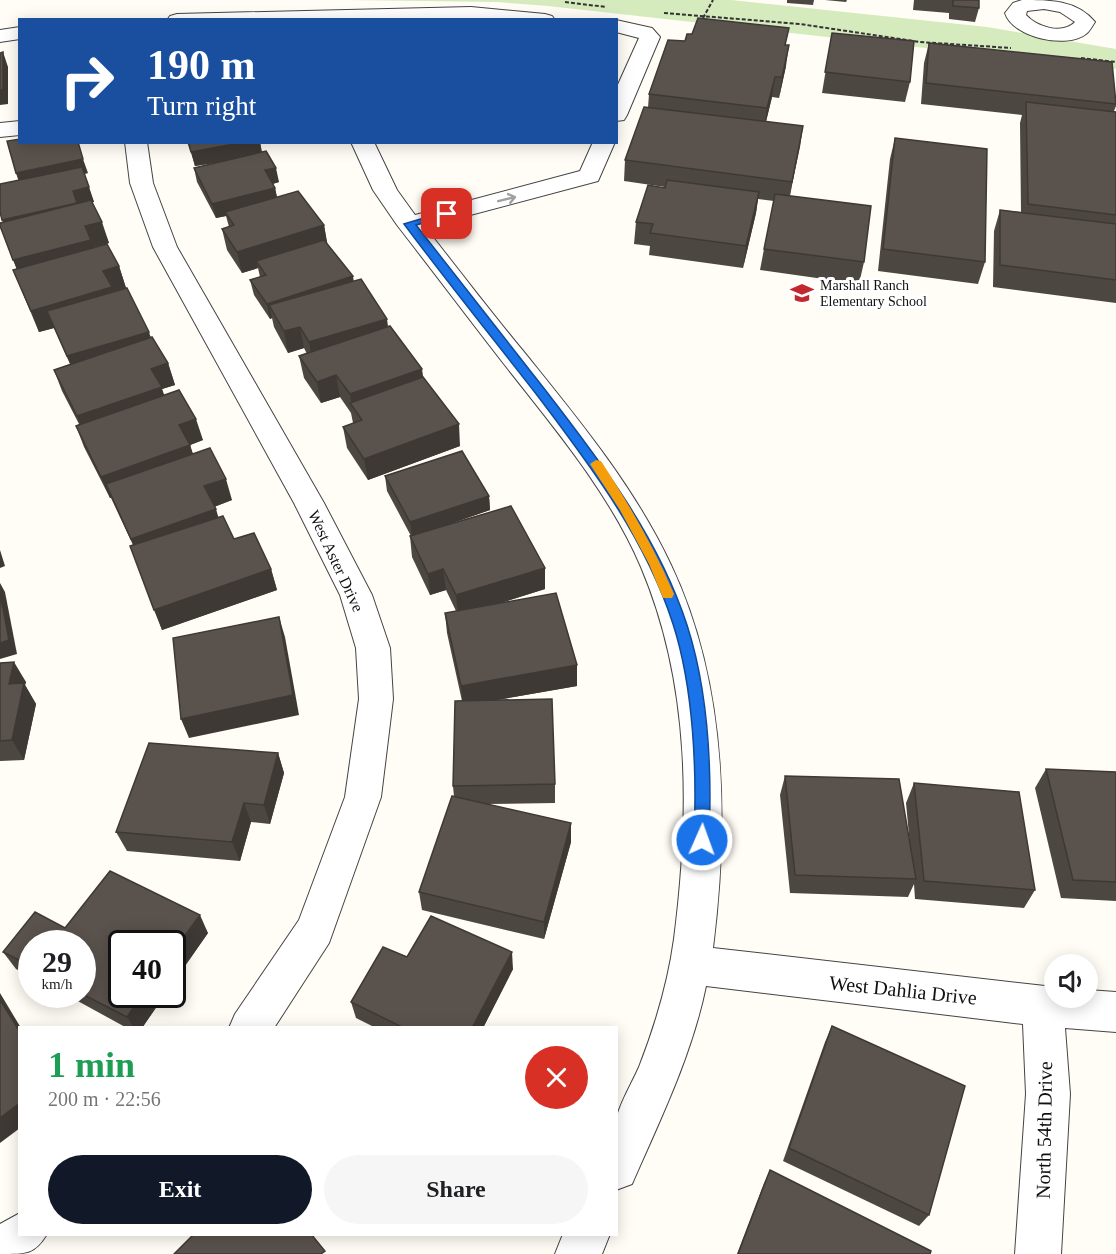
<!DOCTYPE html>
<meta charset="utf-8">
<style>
body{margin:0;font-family:Georgia,serif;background:#f6f6f6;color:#202124;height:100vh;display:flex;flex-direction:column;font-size:22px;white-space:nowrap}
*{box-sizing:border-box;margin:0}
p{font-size:20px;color:#757577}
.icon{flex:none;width:33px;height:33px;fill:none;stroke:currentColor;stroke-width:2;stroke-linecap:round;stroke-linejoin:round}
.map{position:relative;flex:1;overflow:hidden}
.side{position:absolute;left:18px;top:1026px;width:600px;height:210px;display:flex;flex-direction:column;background:#fff;border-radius:0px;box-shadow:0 3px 15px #0003}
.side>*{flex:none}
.banner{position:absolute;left:18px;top:18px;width:600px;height:126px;border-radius:0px;box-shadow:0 3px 15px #0003;background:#1a4fa0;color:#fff;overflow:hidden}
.tools{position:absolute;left:1044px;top:954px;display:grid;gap:12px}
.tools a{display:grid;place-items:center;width:54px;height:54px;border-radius:50%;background:#fff;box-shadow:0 3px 15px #0003;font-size:30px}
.speed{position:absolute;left:18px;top:930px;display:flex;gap:12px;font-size:30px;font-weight:700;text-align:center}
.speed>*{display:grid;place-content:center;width:78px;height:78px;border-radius:50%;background:#fff;box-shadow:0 3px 15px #0003;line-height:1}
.speed small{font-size:15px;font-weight:400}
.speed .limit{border:3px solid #111;border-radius:9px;background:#fff;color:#111}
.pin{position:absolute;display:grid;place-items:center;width:51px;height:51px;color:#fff;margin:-26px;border-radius:12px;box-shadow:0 3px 9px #0006}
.me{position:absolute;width:66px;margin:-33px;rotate:2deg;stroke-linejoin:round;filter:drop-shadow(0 0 4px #0008)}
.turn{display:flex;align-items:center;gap:21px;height:126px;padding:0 30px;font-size:27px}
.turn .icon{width:78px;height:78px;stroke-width:2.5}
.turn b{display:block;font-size:42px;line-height:51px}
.round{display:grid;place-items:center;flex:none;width:63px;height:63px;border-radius:32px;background:#f6f6f6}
.overview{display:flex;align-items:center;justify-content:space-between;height:102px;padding:0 30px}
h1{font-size:36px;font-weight:800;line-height:45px;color:#1e9e55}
.action{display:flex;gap:12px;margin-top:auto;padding:12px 30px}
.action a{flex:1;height:69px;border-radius:36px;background:#111827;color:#fff;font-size:24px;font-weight:800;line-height:69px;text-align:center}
.action a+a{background:#f6f6f6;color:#202124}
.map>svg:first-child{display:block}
</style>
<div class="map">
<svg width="1116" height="1254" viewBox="0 0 1116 1254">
<rect width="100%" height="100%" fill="#fffdf5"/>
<polygon fill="#d5ebbd" points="345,0 731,0 987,27 1116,49 1116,69 548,6 496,2"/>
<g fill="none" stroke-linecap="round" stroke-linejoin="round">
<g stroke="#444" stroke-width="2">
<g id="minor">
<path d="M1022 0C1050 0 1077 0 1095 22 1092 26 1090 31 1086 34 1067 49 1013 38 1005 13L1013 3ZM1044 9 1060 12 1075 22C1062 35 1037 27 1026 15L1027 11Z"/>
<polygon points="471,7 545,14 552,16 555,20 167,20 170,16 177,14"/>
<polygon points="616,20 652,28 660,37 627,115 624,120 616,121 616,89 639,38 616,32"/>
<polygon points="20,27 20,39 0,42 0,30"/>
<polygon points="20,121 20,135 0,137 0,123"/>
<polygon points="125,142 147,142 153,183 177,247 324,503 372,595 390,648 393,699 381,797 329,943 274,1028 229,1028 235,1014 299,920 345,797 359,699 356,648 340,595 294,503 153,247 130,183"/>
<path d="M351 142H374L397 190 415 215 580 171 593 142H615L598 181 425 227C458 269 490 311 524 352 578 419 634 486 671 565 727 683 729 821 713 948L1054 987V998H1088V990L1116 992V1032L1065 1028 1070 1094 1061 1254H1015L1026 1094 1023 1024 706 986C692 1055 660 1120 632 1184L616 1190C616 1171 612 1132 617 1116 622 1099 632 1083 639 1067 655 1026 668 983 674 939 690 814 691 685 641 567 609 492 554 428 504 364 468 318 433 271 397 225L373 190Z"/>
<path d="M20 1213V1234H47C35 1254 27 1254 0 1254V1224Z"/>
<polygon points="563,1234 610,1234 602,1254 555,1254"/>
</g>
</g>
<g stroke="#333" stroke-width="2" stroke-dasharray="4 2" stroke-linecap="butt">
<polyline points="565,2 606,7"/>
<polyline points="664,13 800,24 920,42 1011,48"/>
<polyline points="703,18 713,0"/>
<polyline points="1081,58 1116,62"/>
</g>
<use href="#minor" fill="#fff" fill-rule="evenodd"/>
</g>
<g fill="#4d4742">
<polygon points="787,0 814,0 813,5 787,3"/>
<polygon points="825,0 847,0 846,2"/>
<polygon points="914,0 979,0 979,8 975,22 949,19 949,13 913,10"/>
<polygon points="832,33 910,82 905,102 822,93"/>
<polygon points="685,41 786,45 786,66 779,98 772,97 766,122 803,126 790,196 864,262 859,284 760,270 764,249 774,201 758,199 756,213 743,268 649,255 650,246 634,244 636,222 665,187 624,181 625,160 648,108 649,94"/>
<polygon points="929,43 1116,98 1116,106 1114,111 1116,112 1116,303 993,287 994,231 1000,210 1021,212 1020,123 1022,115 921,104 924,63"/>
<polygon points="895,138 985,262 978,284 878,271 890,159"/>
<polygon points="188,142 260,142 262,152 279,182 273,184 275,188 277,197 324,225 327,244 354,282 388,327 423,378 460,446 368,480 347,448 343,427 353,423 351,413 340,397 321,403 304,378 299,356 307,354 304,348 288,353 274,327 272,318 270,319 254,295 250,280 260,277 258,268 242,273 227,250 222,229 229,227 226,216 216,218 197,182 194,168 215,163 195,166"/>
<polygon points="16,173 88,173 84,174 94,202 92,202 109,243 94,247 119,266 126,288 113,292 151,338 168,363 175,385 162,389 164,395 203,440 190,445 193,454 232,500 214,507 218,517 234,539 271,569 277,590 162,630 133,545 111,498 110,498 84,447 76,426 79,424 62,391 54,370 70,364 54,328 39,332 13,270 17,269 0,226 3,222 19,180"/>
<polygon points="385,476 489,496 490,510 444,526 545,589 501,603 577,665 577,686 497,700 555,784 555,803 487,804 571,842 544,939 422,910 419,892 454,797 453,786 462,701 447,633 445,613 456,611 446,590 430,595 412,557 410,536 411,536 387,491"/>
<polygon points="0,663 26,682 25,685 36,704 24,760 0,761"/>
<polygon points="278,753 284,773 270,824 251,822 240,861 127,851 116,832"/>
<polygon points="1046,769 1116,772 1116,901 1061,898 1035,788"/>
<polygon points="785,776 910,846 906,803 914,783 1035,890 1024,908 915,899 914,884 908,897 790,893 780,795"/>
<polygon points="65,928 208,933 142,1028 127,1028 65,994 82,994 82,944 32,944 32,977 16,969 3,952"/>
<polygon points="407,957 513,969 483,1028 376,1028 356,1018 351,1002"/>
<polygon points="832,1026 929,1215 919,1226 783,1161 825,1042"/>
<polygon points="770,1170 930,1254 737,1254 764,1183"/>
</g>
<g fill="#3f3936">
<polygon points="789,45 786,66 779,98 782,77"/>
<polygon points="3,52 8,67 8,104 0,105 0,90"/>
<polygon points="775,77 772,97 764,129 767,108"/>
<polygon points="803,126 800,147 788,203 792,182"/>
<polygon points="245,142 260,142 262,155 195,166 191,152"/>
<polygon points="83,159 88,173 21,188 16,173"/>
<polygon points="276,168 279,182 268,185 265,170"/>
<polygon points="89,187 94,202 78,205 73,191"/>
<polygon points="275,188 278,203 225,212 226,216 216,218 212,204"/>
<polygon points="759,192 756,213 743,268 746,246"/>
<polygon points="78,204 8,235 2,220"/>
<polygon points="102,222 109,243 94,247 22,282 13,260 85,226"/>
<polygon points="324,225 328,247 256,261 258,268 242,273 237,252"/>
<polygon points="119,266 126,288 113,292 119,309 47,311 54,328 39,332 31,311 103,271"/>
<polygon points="353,276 355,290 269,305 272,318 270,319 267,304"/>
<polygon points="387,319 390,341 313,364 309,342"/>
<polygon points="300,327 304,348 288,353 284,331"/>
<polygon points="149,332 156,354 76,378 67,356"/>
<polygon points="168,363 175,385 162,389 169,409 85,437 77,416 151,369"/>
<polygon points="422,369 425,390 352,406 350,394"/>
<polygon points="336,375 340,397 321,403 317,382"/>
<polygon points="196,419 203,440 185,447 179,425"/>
<polygon points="459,424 460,446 368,480 364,459"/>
<polygon points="190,445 197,467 106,484 111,498 110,498 101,477"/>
<polygon points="226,479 232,500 211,508 204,486"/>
<polygon points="489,496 490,510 412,537 410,522"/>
<polygon points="216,509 222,530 140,560 131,539"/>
<polygon points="0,550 5,566 0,568"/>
<polygon points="545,568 545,589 458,616 456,595"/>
<polygon points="271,569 277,590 162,630 154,610"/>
<polygon points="443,569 446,590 430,595 428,574"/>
<polygon points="0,583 5,592 17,654 0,659"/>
<polygon points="279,617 285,637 299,715 189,738 181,719"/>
<polygon points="14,662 26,682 25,685 36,704 24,760 12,740 9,684"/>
<polygon points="577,665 577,686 463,706 461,686"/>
<polygon points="278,753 284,773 270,824 264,805"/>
<polygon points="244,803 251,822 240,861 232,842"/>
<polygon points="571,823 571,842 544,939 544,922"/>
<polygon points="200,915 208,933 172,984 172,953"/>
<polygon points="512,952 513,969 483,1028 472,1028"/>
<polygon points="0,993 21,1028 20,1028 20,1032 0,1000"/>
<polygon points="143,994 165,994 142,1028 134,1028 127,1017"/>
<polygon points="20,1103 20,1128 0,1143 0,1118"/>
</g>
<g fill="#5a524d" stroke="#3f3936" stroke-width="1.5">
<polygon points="953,0 979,0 979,8 953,6"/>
<polygon points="698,18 789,28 785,45 789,45 782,77 775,77 767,108 649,94 668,40 685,41 687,34 692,34"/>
<polygon points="832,33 914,41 910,82 825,72"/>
<polygon points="929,43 1112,62 1116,104 926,83"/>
<polygon points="3,52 3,90 0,90 0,53"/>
<polygon points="1026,102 1116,112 1116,215 1028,204"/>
<polygon points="644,107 803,126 792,182 625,160"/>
<polygon points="895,138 987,149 985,262 883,249"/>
<polygon points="20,139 20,142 78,142 83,159 16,173 7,141"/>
<polygon points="188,142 245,142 191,152"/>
<polygon points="266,151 276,168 265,170 275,188 212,204 194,168"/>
<polygon points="82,167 89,187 73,191 77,203 2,220 0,212 0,184"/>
<polygon points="667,180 759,192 746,246 650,233 653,224 636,222 648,185 665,188"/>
<polygon points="298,191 324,225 237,252 222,229 234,225 225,212"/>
<polygon points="775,194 871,206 864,262 764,249"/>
<polygon points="91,200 102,222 85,226 91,240 13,260 0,226 0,223"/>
<polygon points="1000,210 1116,224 1116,280 1000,265"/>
<polygon points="324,240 353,276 267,304 250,280 266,275 256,261"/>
<polygon points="107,244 119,266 103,271 112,287 31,311 13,270"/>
<polygon points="361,279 387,319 309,342 300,327 284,331 269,305"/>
<polygon points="127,288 149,332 67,356 47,311"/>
<polygon points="390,326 422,369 350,394 336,375 317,382 299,356"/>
<polygon points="152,337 168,363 151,369 162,387 77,416 54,370"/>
<polygon points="423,377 459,424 364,459 343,427 362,420 350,403"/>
<polygon points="179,390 196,419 179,425 190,445 101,477 76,426"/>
<polygon points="210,448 226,479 204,486 216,509 131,539 106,484"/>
<polygon points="462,451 489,496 410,522 385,476"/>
<polygon points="511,506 545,568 456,595 443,569 428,574 410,536"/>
<polygon points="223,516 234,539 254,533 271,569 154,610 130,546"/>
<polygon points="0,593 9,640 0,643"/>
<polygon points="556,593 577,665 461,686 445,613"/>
<polygon points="279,617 293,695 181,719 173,638"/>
<polygon points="14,662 9,684 24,683 12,740 0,741 0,663"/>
<polygon points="552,699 555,784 453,786 455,701"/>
<polygon points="149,743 278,753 264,805 244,803 232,842 116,832"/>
<polygon points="1046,769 1116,772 1116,882 1073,880"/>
<polygon points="785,776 899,779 916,879 795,875"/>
<polygon points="914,783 1019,792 1035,890 924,881"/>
<polygon points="452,796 571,823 544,922 419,892"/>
<polygon points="110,871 200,915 172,953 172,944 122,944 122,994 143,994 127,1017 82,994 82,944 32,944 32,967 3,952 35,912 65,928"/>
<polygon points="431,916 512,952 472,1028 404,1028 351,1002 383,947 407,957"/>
<polygon points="0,1000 20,1032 20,1103 0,1118"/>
<polygon points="832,1026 965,1086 929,1215 789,1148"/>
<polygon points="770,1170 931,1251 930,1254 738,1254"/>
<polygon points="194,1234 311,1234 325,1251 321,1254 174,1254"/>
</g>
<defs><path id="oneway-shaft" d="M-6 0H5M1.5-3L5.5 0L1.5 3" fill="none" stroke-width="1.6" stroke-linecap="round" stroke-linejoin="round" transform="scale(1.5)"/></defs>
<use stroke="#a0a0a0" href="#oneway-shaft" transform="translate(507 199) rotate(-14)"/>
<path fill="#1a73e8" stroke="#114b97" stroke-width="1.5" d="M447 211 452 214 450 216 416 225C457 277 498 330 539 382 597 457 657 533 687 625 708 690 712 771 709 840L707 845 702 847 696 845 694 840C697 773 694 689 673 624 646 540 593 469 540 399 495 341 448 283 404 224Z"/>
<path fill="#f59e0b" d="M596 460 601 461C629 504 654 547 674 594L672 598H663L649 564 620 510 590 464Z"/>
<defs>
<g id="school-bare" transform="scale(1.8)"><path d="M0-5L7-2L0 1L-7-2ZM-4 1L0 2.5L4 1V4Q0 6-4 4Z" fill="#c4262e" stroke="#fff" stroke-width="2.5" paint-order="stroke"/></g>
</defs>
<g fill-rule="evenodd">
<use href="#school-bare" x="802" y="293"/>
</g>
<g text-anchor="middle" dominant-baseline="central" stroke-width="6" stroke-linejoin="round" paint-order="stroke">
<g font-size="14" fill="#111" stroke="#fff" text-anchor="start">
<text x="820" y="285">Marshall Ranch<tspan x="820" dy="16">Elementary School</tspan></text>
</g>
<g font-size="16" fill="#111" stroke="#fff">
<text transform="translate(336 561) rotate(65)">West Aster Drive</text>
</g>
<g font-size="20" fill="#111" stroke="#fff">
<text transform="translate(903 990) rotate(6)">West Dahlia Drive</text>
<text transform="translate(1044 1130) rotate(-89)">North 54th Drive</text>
</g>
</g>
</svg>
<div class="tools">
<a><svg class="icon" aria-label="sound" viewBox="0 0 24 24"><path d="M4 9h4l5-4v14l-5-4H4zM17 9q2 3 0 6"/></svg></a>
</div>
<div class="speed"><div>29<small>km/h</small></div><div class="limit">40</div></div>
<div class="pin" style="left:447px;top:214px;background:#d93025"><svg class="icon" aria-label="arrive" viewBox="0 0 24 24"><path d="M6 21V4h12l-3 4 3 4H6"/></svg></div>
<svg class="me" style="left:702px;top:840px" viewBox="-20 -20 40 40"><circle r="17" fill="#1a73e8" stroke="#fff" stroke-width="3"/><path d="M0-11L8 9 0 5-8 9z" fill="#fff"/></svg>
<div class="banner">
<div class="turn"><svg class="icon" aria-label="right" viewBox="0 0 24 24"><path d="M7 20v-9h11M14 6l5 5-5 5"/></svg><div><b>190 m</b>Turn right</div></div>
</div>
<section class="side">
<div class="overview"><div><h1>1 min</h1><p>200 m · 22:56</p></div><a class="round" style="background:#d93025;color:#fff"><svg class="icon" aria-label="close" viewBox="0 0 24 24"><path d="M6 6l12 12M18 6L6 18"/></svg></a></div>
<div class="action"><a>Exit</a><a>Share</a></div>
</section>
</div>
